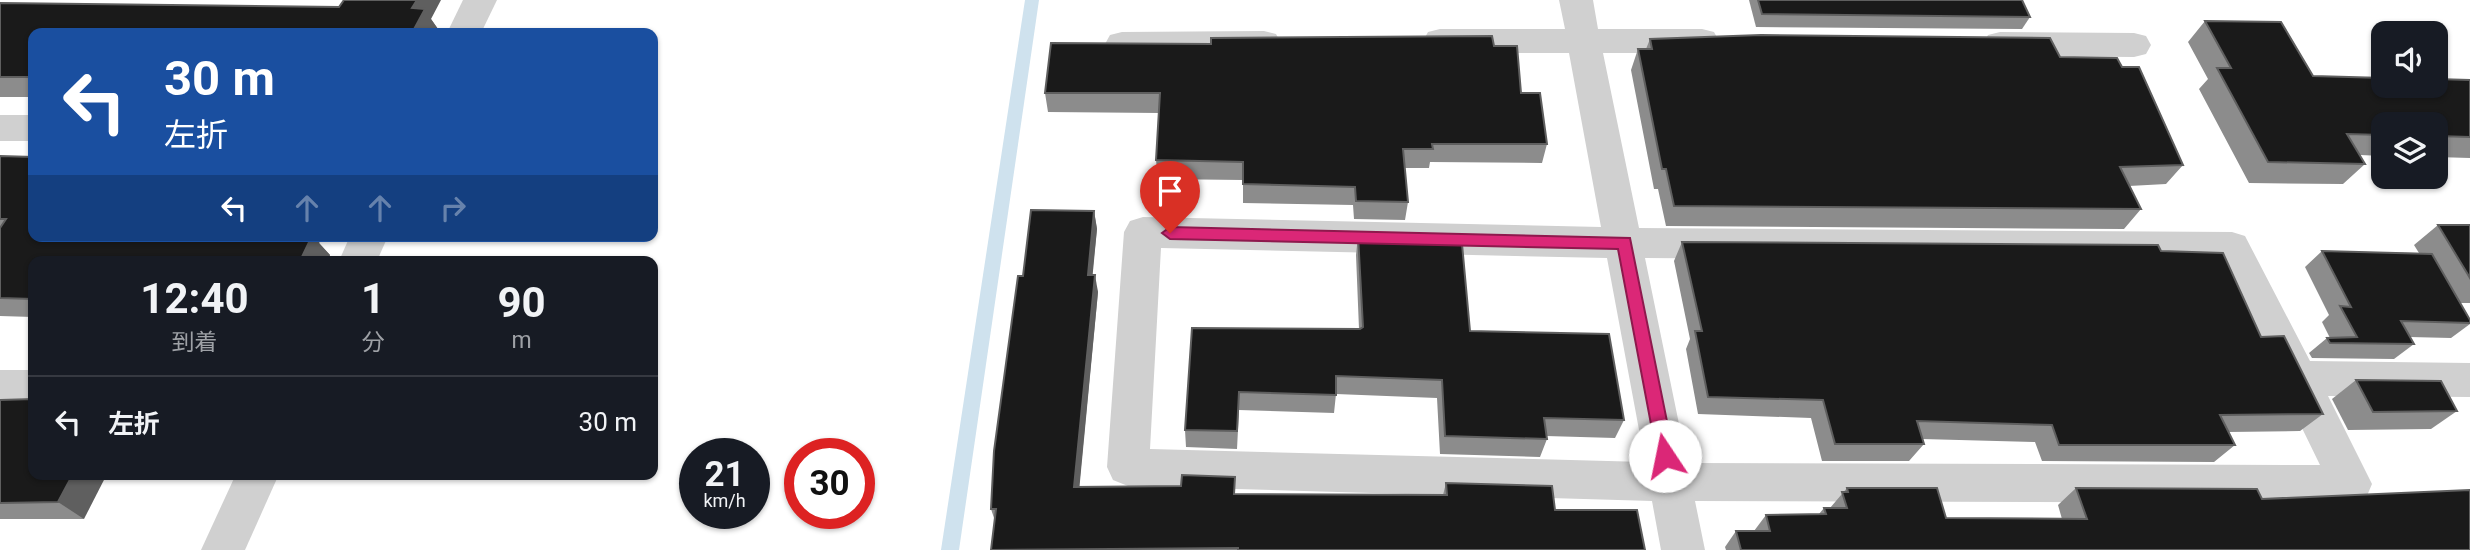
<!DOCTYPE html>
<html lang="ja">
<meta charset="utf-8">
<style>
body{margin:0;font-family:Roboto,"Noto Sans JP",sans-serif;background:#242831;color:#f1f3f6;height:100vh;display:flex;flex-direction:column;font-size:26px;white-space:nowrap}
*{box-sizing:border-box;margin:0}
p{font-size:23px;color:#9ea1a6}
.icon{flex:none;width:38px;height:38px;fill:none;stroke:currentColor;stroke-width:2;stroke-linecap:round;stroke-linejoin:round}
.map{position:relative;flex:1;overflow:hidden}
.panel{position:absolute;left:28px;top:256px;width:630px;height:224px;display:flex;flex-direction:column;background:#171b24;border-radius:14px;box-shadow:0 2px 5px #0004}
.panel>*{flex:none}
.guide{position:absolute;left:28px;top:28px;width:630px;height:214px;border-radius:14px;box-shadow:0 2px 5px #0004;background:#1a4fa0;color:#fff;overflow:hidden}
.controls{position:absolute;left:2371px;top:21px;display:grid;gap:14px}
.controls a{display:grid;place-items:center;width:77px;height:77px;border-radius:14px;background:#171b24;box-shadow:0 2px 5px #0004;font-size:35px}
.speed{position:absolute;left:679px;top:438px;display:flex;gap:14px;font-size:35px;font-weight:700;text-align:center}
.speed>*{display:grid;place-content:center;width:91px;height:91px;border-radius:50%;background:#171b24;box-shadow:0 2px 5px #0004;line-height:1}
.speed small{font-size:18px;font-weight:400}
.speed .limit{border:10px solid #d22;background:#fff;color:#111}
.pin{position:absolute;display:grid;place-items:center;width:60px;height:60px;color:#fff;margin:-72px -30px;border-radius:50% 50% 50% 0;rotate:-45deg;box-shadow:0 0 7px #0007}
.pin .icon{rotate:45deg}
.me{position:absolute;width:77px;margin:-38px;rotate:349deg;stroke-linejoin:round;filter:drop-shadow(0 0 5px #0008)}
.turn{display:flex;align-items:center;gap:24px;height:147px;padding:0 21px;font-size:32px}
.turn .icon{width:91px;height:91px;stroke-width:2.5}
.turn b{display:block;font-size:49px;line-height:60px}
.lanes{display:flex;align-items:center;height:66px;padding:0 21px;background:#0003;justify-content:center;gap:35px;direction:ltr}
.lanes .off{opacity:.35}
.eta{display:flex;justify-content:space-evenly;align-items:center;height:119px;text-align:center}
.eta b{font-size:42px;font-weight:700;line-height:49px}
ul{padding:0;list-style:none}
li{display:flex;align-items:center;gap:21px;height:91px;padding:0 21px;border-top:2px solid #363941}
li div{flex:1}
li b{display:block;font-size:26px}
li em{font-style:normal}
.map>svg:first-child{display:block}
</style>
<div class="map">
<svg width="2470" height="550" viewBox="0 0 2470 550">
<rect width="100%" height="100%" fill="#fff"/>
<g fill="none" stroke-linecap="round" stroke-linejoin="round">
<polygon fill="#cfe2ee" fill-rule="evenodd" points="1025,0 1039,0 959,550 941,550"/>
<g fill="#d0d0d0" fill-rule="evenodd">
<polygon points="463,0 497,0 481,33 447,33"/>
<path d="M1559 0H1593L1598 29H1702L1714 32 1719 41 1714 50 1702 53H1603L1639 228 2232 232 2245 236 2310 361 2470 363V397L2328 396 2372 484 2366 498 2351 503 1695 501 1705 550H1661L1652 501 1128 486 1113 480 1107 467 1124 232 1130 221 1143 217 1601 227 1569 53H1440L1428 50 1423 41 1428 32 1440 29H1565ZM1161 248 1607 258 1645 462 1150 449ZM1645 258 2221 262 2320 465 1687 463Z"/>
<polygon points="1264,31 1276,34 1281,43 1276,52 1264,55 1122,56 1110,53 1105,44 1110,35 1122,32"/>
<polygon points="2000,32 2134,33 2146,36 2151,45 2146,54 2134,57 2000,56 1988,53 1983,44 1988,35"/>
<rect x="0" y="115" width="33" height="26"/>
<polygon points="350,236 388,236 377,261 339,261"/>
<rect x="0" y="370" width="33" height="36"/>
<polygon points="236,474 279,474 245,550 201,550"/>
</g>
</g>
<g fill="#8c8c8c">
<polygon points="1749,0 2022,0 2030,17 2022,29 1756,27"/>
<polygon points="0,3 339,7 431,19 438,29 436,33 33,33 33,97 0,97"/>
<polygon points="2205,21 2313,76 2470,80 2470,158 2436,157 2436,124 2384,124 2384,156 2360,155 2365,164 2343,184 2249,183 2199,89 2208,79 2188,42"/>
<polygon points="1650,39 2060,57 2122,67 2183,165 2166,184 2129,186 2141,209 2124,229 1666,226 1658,189 1654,189 1631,70 1638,49 1646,49"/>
<polygon points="1494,46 1521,93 1547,144 1542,163 1430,162 1429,168 1405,168 1408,202 1405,220 1354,219 1353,205 1243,203 1243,180 1158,179 1156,160 1159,113 1048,112 1045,93"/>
<polygon points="0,156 33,236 322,236 319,243 330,255 328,261 33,261 33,317 0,316"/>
<polygon points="1094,211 1097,229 1092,275 1098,292 1079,487 1235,494 1443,495 1446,483 1555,510 1645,550 991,550 995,521 991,509 1023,276"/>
<polygon points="2438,225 2470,225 2470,303 2460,303 2470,320 2470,324 2451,338 2410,337 2414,344 2394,359 2312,358 2309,353 2327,338 2330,338 2322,322 2329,315 2305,267 2322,251 2419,253 2414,245"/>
<polygon points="1358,235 1413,244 1470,331 1624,420 1615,438 1546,436 1547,439 1540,457 1440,454 1437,398 1336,394 1334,413 1239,410 1237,449 1186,447 1185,430 1192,328 1359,329 1356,255"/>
<polygon points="1682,242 2161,251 2261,337 2323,414 2300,431 2228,432 2235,445 2214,462 2042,461 2035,442 1922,439 1924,444 1909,461 1822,461 1811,418 1698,414 1686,349 1690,339 1674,261"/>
<polygon points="2356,380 2457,411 2431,429 2348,430 2332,399"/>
<polygon points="0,400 84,519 0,519"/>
<polygon points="1847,488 1946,518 2062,519 2058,505 2076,488 2262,499 2470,550 1726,550 1725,547 1736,531 1754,531 1766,515 1819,514 1824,508 1830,508"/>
</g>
<g fill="#5f5f5f">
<polygon points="417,0 441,0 431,19 438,29 436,33 412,33 412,8"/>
<polygon points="1094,211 1097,229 1091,292 1088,275"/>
<polygon points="296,236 322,236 319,243 330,255 328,261 300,261"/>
<polygon points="1095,275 1098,292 1078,502 1074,487"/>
<polygon points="73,474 107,474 84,519 58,502"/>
</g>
<g fill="#1a1a1a" stroke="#5f5f5f" stroke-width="2">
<polygon points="344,0 417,0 412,8 425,9 412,33 33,33 33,77 0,77 0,3 339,7"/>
<polygon points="1758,0 2022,0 2030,17 1762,14"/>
<polygon points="2205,21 2281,22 2313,76 2384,78 2384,86 2436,86 2436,79 2470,80 2470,137 2436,136 2436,124 2384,124 2384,135 2347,134 2365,164 2268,162 2217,68 2231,68"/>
<polygon points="1761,35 2050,38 2060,57 2117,58 2122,67 2139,67 2183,165 2120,167 2141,209 1674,206 1666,169 1662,169 1638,49 1652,49 1650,39"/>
<polygon points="1492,36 1494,46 1517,46 1521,93 1540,93 1547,144 1432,144 1433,149 1403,149 1408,202 1356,201 1355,187 1243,184 1243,162 1156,160 1160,93 1045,93 1051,43 1211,44 1211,38"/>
<polygon points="0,156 33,157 33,236 312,236 300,261 33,261 33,299 0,298 0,228 6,219 0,219"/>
<polygon points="1031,210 1094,211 1088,275 1095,275 1074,487 1181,486 1182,475 1235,477 1234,494 1447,495 1446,483 1552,486 1555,510 1637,510 1645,550 1238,550 1238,548 991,550 996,509 991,509 994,451 1018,276 1023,276"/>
<polygon points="2438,225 2470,225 2470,278"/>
<polygon points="1358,235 1412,236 1413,244 1462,244 1470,331 1609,334 1624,420 1544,418 1547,439 1445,436 1442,380 1336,376 1336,395 1239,392 1237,431 1185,430 1192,328 1360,329 1363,327"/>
<polygon points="1682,242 2158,245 2161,251 2223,253 2261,337 2284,336 2323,414 2220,415 2235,445 2059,445 2052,425 1917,421 1924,444 1835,444 1823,400 1708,397 1695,331 1702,331"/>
<polygon points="2322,251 2432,254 2470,320 2470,323 2401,321 2414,344 2330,343 2327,338 2357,337 2340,306 2351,307"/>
<polygon points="2356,380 2441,381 2457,411 2373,412"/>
<polygon points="33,399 33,474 73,474 58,502 0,503 0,400"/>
<polygon points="1847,488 1937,488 1946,518 2087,519 2076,488 2257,489 2262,499 2470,490 2470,550 1741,550 1736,531 1770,531 1766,515 1826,514 1824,508 1847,508 1842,492 1848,492"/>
</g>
<polygon fill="#db2777" stroke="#8e194d" stroke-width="2" points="1170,227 1630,238 1674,456 1665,463 1657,456 1618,249 1170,239 1162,233"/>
</svg>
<div class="controls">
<a><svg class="icon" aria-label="sound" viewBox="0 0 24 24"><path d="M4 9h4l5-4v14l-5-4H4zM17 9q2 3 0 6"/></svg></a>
<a><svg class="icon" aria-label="layers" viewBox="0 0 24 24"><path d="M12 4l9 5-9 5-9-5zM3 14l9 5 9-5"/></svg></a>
</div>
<div class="speed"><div>21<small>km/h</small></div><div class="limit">30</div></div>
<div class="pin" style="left:1170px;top:233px;background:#d93025"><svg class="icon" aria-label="arrive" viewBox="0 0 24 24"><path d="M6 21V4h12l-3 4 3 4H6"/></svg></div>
<svg class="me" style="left:1665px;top:456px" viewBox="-20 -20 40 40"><circle r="19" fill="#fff"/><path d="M0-13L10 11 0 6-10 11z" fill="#db2777"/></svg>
<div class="guide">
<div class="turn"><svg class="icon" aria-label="left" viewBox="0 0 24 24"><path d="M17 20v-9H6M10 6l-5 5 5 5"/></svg><div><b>30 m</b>左折</div></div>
<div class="lanes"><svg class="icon" aria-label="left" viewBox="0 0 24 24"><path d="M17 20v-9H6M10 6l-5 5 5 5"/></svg><svg class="icon off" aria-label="ahead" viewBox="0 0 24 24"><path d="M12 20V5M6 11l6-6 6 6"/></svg><svg class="icon off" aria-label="ahead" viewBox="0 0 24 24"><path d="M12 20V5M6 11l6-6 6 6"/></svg><svg class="icon off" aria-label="right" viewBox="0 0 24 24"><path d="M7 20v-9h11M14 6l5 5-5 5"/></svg></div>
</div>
<section class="panel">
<div class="eta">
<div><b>12:40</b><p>到着</p></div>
<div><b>1</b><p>分</p></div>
<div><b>90</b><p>m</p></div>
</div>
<ul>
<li><svg class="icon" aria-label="left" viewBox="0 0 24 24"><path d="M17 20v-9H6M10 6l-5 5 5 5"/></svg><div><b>左折</b></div><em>30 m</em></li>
</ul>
</section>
</div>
